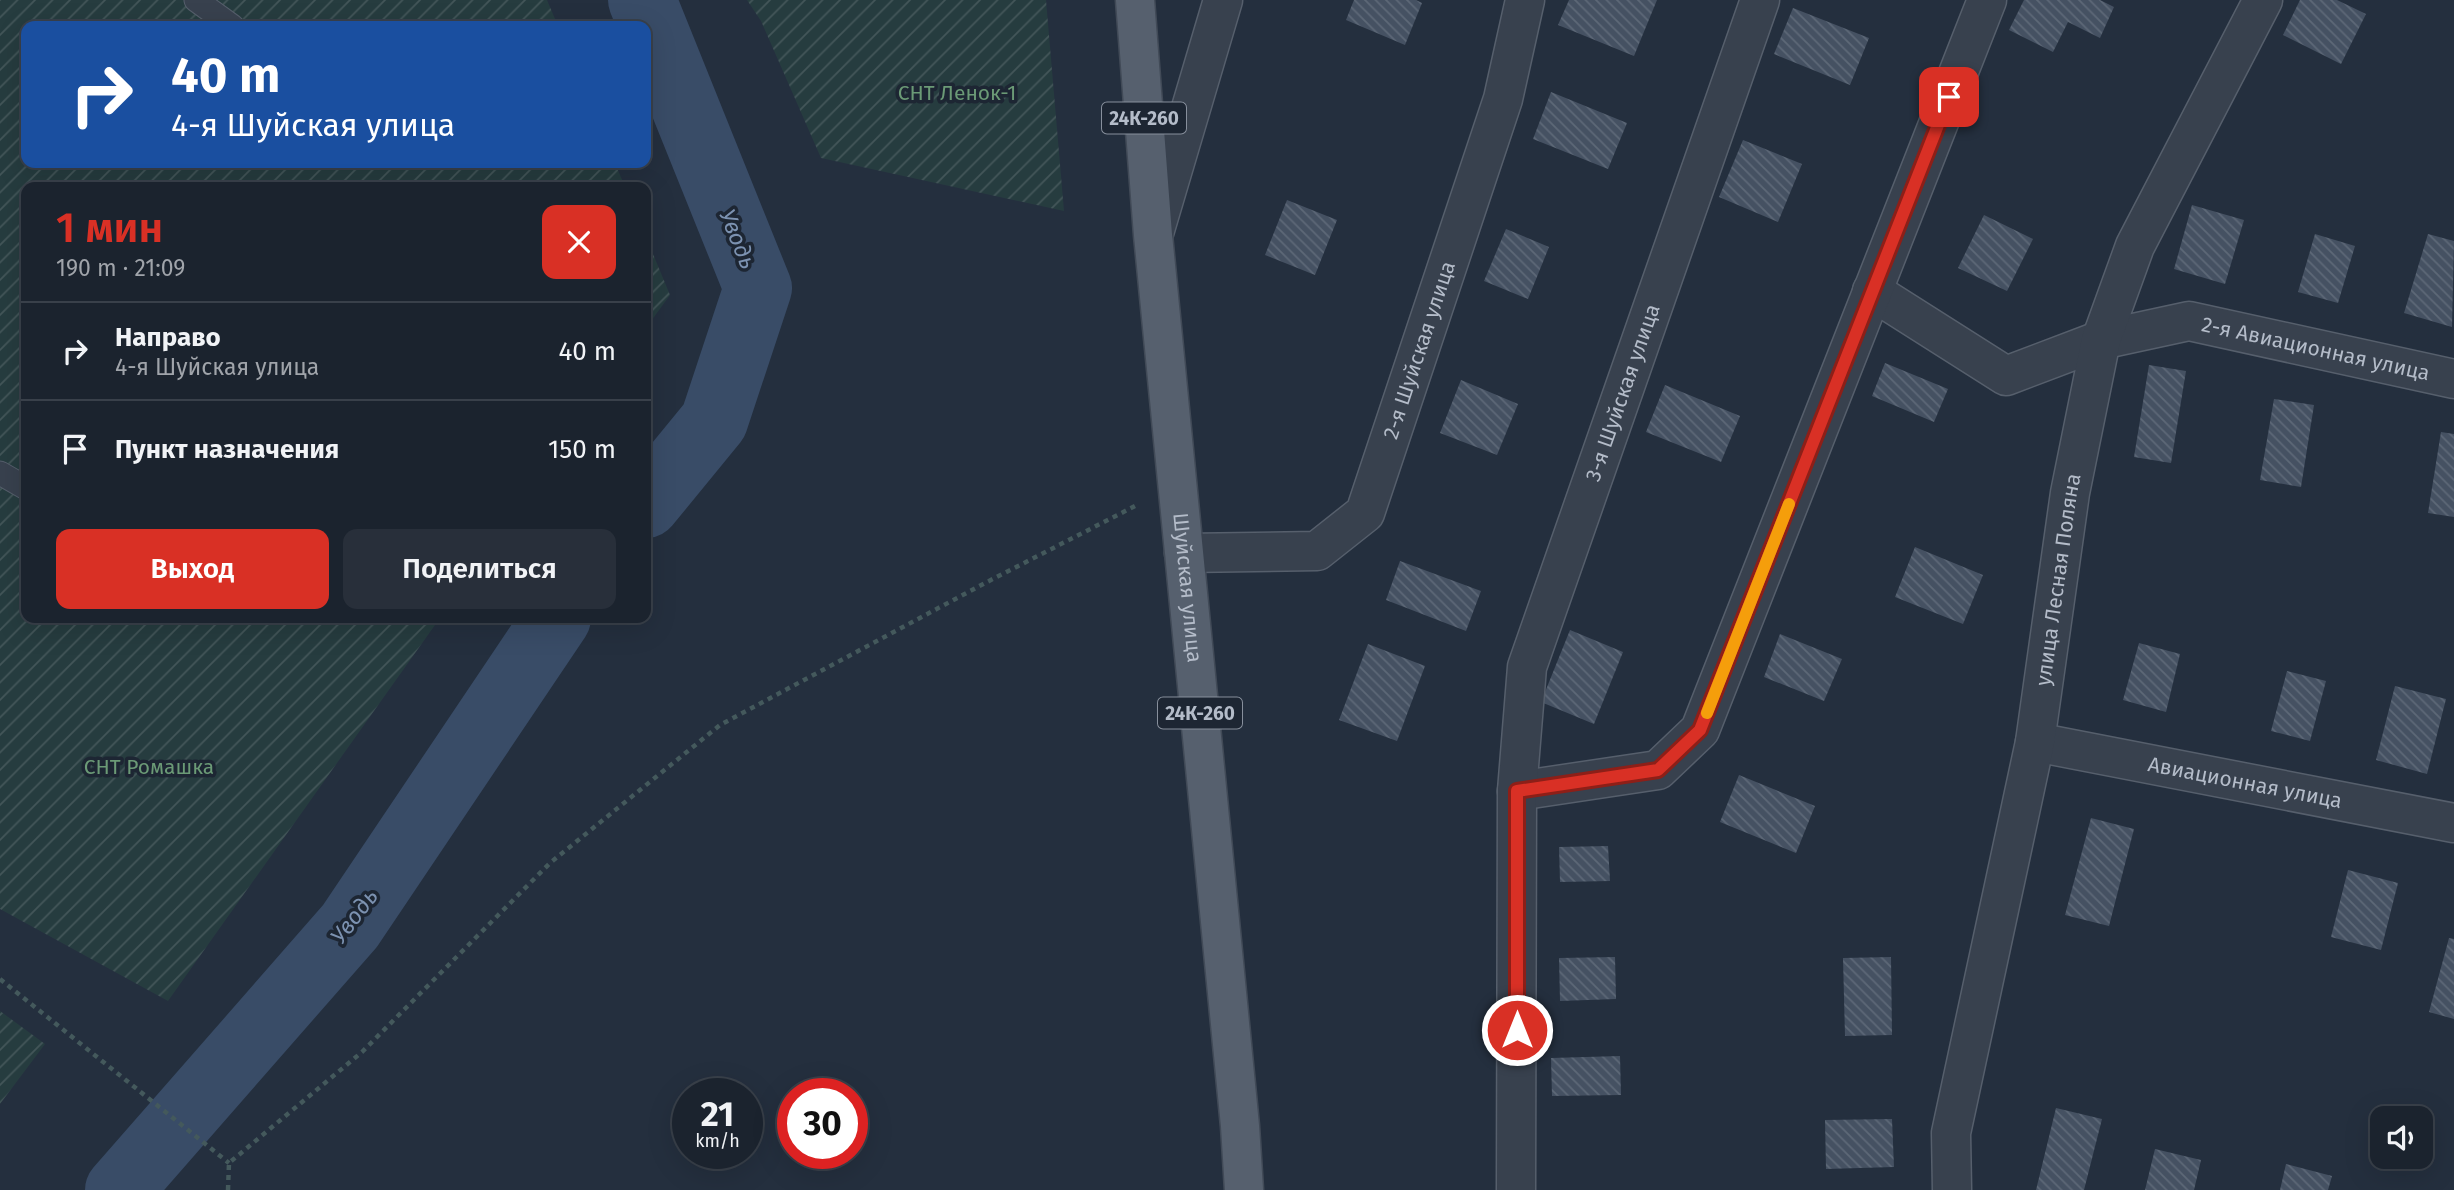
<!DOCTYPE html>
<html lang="ru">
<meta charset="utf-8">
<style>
body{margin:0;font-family:"Fira Sans",sans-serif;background:#282f3a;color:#f1f3f6;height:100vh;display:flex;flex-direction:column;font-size:26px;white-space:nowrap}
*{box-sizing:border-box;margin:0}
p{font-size:23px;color:#a0a4aa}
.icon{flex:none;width:38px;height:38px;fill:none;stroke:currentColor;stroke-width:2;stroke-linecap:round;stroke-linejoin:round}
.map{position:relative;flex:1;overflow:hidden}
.panel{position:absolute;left:21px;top:182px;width:630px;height:441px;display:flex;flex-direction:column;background:#1b232e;border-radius:14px;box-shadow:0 7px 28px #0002,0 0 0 2px #39404a}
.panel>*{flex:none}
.banner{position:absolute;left:21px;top:21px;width:630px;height:147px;border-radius:14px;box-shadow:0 7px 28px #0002,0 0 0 2px #39404a;background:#1a4fa0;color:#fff;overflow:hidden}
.controls{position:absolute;left:2370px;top:1106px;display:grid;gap:14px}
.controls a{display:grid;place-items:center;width:63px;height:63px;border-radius:14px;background:#1b232e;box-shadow:0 7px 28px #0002,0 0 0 2px #39404a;font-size:35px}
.speed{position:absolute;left:672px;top:1078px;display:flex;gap:14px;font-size:35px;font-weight:700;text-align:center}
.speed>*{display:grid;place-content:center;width:91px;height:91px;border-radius:50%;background:#1b232e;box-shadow:0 7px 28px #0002,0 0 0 2px #39404a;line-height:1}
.speed small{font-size:18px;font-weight:400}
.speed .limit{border:10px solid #d22;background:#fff;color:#111}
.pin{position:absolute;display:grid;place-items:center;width:60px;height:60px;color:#fff;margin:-30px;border-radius:14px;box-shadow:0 4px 10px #0006}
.me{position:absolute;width:77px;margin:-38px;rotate:0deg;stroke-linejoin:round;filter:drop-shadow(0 0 5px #0008)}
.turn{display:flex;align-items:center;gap:24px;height:147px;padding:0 35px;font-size:32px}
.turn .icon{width:91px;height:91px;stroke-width:2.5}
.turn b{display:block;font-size:49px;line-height:60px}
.round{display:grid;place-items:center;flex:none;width:74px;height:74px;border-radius:14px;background:#282f3a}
.head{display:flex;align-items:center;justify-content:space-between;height:119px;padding:0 35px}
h1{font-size:42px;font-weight:600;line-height:52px;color:#d93025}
.action{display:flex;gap:14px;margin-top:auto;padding:14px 35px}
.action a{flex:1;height:80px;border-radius:14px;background:#d93025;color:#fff;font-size:28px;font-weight:600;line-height:80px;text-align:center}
.action a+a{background:#282f3a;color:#f1f3f6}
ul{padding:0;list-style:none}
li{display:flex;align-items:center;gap:21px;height:98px;padding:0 35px;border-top:2px solid #39404a}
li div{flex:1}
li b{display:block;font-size:26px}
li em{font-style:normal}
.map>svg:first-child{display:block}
</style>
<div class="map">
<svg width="2454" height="1190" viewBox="0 0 2454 1190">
<defs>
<pattern id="garden-furrows" width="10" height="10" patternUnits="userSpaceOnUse" patternTransform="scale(1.75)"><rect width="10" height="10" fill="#263c3f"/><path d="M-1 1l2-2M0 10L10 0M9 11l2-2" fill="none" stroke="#435659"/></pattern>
<pattern id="building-back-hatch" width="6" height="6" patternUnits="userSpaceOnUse" patternTransform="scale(1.75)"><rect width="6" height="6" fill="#455162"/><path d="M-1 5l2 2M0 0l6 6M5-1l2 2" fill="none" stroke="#5d6877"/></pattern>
</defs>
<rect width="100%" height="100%" fill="#242f3e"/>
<g fill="url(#garden-furrows)">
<polygon points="0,0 547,0 558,26 26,26 26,163 615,163 625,187 26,187 26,618 440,618 168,1001 0,909"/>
<polygon points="747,0 1046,0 1064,211 821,158 761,21"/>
<polygon points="646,237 670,295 646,328"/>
<polygon points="0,1011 45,1044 0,1104"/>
</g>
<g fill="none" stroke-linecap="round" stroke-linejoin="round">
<g stroke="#394c67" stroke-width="68">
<polyline points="642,0 758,288 714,421 646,504"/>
<polyline points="119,1190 350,926 557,618"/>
</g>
</g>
<g fill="url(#building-back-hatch)">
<polygon points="1354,0 1416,0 1422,3 1405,45 1346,20"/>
<polygon points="1569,0 1657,0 1634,56 1558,25"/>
<polygon points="2024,0 2100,0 2114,7 2100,38 2068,22 2053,52 2009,30"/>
<polygon points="2300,0 2337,0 2366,14 2341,64 2283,35"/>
<polygon points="1793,8 1869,38 1850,85 1774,54"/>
<polygon points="1551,92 1627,123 1608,169 1533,139"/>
<polygon points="1743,140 1802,164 1778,222 1719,197"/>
<polygon points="1287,200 1337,220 1315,275 1265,255"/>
<polygon points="2192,205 2244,220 2225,284 2174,269"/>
<polygon points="1984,215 2033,239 2007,291 1958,268"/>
<polygon points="1506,229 1549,247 1528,299 1484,281"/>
<polygon points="2315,234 2355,246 2338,303 2298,292"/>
<polygon points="2428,234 2454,241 2452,327 2404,313"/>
<polygon points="1885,363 1948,389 1934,422 1872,396"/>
<polygon points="2149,365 2186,371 2171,463 2134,457"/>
<polygon points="1461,380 1518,404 1497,455 1440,433"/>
<polygon points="1665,385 1740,416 1721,462 1646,432"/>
<polygon points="2274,399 2314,405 2301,487 2260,480"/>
<polygon points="2441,432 2454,434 2454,517 2428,513"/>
<polygon points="1915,547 1983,575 1963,624 1895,597"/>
<polygon points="1400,561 1481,591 1466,631 1386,600"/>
<polygon points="1570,630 1623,652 1594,724 1541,702"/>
<polygon points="1780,634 1842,659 1824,701 1764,677"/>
<polygon points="2139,643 2180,654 2166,712 2123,700"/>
<polygon points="1368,644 1425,666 1397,741 1339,720"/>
<polygon points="2287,671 2326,681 2310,741 2271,731"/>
<polygon points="2395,686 2446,699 2427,774 2376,760"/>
<polygon points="1739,775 1815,806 1796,853 1720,822"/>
<polygon points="2091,818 2134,829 2109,926 2065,915"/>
<polygon points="1608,846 1610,881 1560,882 1559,847"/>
<polygon points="2348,870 2398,883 2381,950 2331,937"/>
<polygon points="2449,938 2454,939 2454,1019 2429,1012"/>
<polygon points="1615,957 1616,999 1560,1001 1559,958"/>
<polygon points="1891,957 1892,1035 1845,1036 1843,958"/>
<polygon points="1620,1056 1621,1095 1552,1096 1551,1058"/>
<polygon points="2056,1108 2102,1119 2084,1190 2036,1190"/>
<polygon points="1892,1119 1894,1167 1826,1169 1825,1120"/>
<polygon points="2155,1149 2201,1160 2194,1190 2145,1190"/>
<polygon points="2286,1164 2332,1176 2328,1190 2280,1190"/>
</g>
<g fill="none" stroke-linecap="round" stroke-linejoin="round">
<g stroke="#565f6c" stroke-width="25">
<g id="service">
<polyline points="196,0 232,26"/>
<polyline points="0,473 26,488"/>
</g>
</g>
<g stroke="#565f6c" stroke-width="41">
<g id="minor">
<path id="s1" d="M1872 291 2006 376 2101 340 2189 321 2454 379"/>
<path id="s2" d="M1184 553 1317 551 1365 513 1503 99 1525 0"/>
<path id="s3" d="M2035 742 2454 823"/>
<polyline points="1517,791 1658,770 1700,730 1987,0"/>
<path id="s4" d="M1516 1190 1517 791 1527 667 1760 0"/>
<path id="s5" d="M1952 1190 1951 1133 2035 742 2070 493 2101 340 2135 246 2263 0"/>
</g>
</g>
<g stroke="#565f6c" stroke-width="41">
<polyline id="tertiary" points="1154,233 1223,0"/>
</g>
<g stroke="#414a57" stroke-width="41">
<g id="primary">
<path id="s6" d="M1135 0 1153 235 1240 1126 1244 1190"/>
</g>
</g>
<g stroke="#44595c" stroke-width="4.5" stroke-dasharray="5 5" stroke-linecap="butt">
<polyline points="0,979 229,1163"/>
<polyline points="228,1190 229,1163 362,1052 550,863 720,725 987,582 1137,505"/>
</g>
<use href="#service" stroke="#38414e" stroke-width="23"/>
<use href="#minor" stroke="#38414e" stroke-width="38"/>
<use href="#tertiary" stroke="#38414e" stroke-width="38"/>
<use href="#primary" stroke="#56606e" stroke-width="38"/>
</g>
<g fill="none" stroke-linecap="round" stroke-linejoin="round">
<g stroke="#8d1f18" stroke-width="18">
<polyline id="route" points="1517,1030 1517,791 1658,770 1700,730 1949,97"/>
</g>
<use href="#route" stroke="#d93025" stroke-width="12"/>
<polyline stroke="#f59e0b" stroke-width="12" points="1707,713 1789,504"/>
</g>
<g text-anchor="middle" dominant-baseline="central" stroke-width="7" stroke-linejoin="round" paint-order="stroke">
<g fill="#1d2633" stroke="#878f9c" stroke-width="2">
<rect x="1102" y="102.5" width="84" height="31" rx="5"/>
<rect x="1158" y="697.5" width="84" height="31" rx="5"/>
</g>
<g font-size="19" font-weight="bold" fill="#b4bcc9">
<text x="1144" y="118">24К-260</text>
<text x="1200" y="713">24К-260</text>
</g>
<g font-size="21" fill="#6b9a76" stroke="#1d2633">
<text x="957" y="93">СНТ Ленок-1</text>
<text x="149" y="767">СНТ Ромашка</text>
</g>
<g font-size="21" fill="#b4bcc9" stroke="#1d2633">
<text stroke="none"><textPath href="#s1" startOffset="480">2-я Авиационная улица</textPath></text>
<text stroke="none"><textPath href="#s2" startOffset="366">2-я Шуйская улица</textPath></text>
<text stroke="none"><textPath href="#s4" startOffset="814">3-я Шуйская улица</textPath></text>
<text stroke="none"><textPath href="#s5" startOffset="621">улица Лесная Поляна</textPath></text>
<text stroke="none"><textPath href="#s6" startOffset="590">Шуйская улица</textPath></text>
<text stroke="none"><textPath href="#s3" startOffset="214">Авиационная улица</textPath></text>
</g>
<g font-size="23" font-style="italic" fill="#7c92b1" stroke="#1d2633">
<text transform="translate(738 239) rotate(68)">Уводь</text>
<text transform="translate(354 916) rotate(-53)">Уводь</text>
</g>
</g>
</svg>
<div class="controls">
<a><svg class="icon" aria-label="sound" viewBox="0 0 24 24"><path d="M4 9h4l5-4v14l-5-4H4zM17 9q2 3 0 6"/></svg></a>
</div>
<div class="speed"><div>21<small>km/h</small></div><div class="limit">30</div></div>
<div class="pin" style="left:1949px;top:97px;background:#d93025"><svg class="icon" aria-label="arrive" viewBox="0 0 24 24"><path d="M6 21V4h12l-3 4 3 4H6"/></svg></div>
<svg class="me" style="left:1517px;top:1030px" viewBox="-20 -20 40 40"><circle r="17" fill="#d93025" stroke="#fff" stroke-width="3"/><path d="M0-11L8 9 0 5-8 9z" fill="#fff"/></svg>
<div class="banner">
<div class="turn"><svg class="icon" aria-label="right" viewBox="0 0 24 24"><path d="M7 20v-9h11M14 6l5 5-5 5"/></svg><div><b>40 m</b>4-я Шуйская улица</div></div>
</div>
<section class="panel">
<div class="head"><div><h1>1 мин</h1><p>190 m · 21:09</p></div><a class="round" style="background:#d93025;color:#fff"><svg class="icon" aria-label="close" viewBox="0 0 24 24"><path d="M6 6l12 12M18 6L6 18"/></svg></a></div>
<ul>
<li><svg class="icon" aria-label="right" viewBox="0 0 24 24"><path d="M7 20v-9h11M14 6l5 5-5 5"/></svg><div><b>Направо</b><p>4-я Шуйская улица</p></div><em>40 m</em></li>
<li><svg class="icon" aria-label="arrive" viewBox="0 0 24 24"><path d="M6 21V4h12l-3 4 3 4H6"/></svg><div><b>Пункт назначения</b></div><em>150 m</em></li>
</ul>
<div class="action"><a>Выход</a><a>Поделиться</a></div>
</section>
</div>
